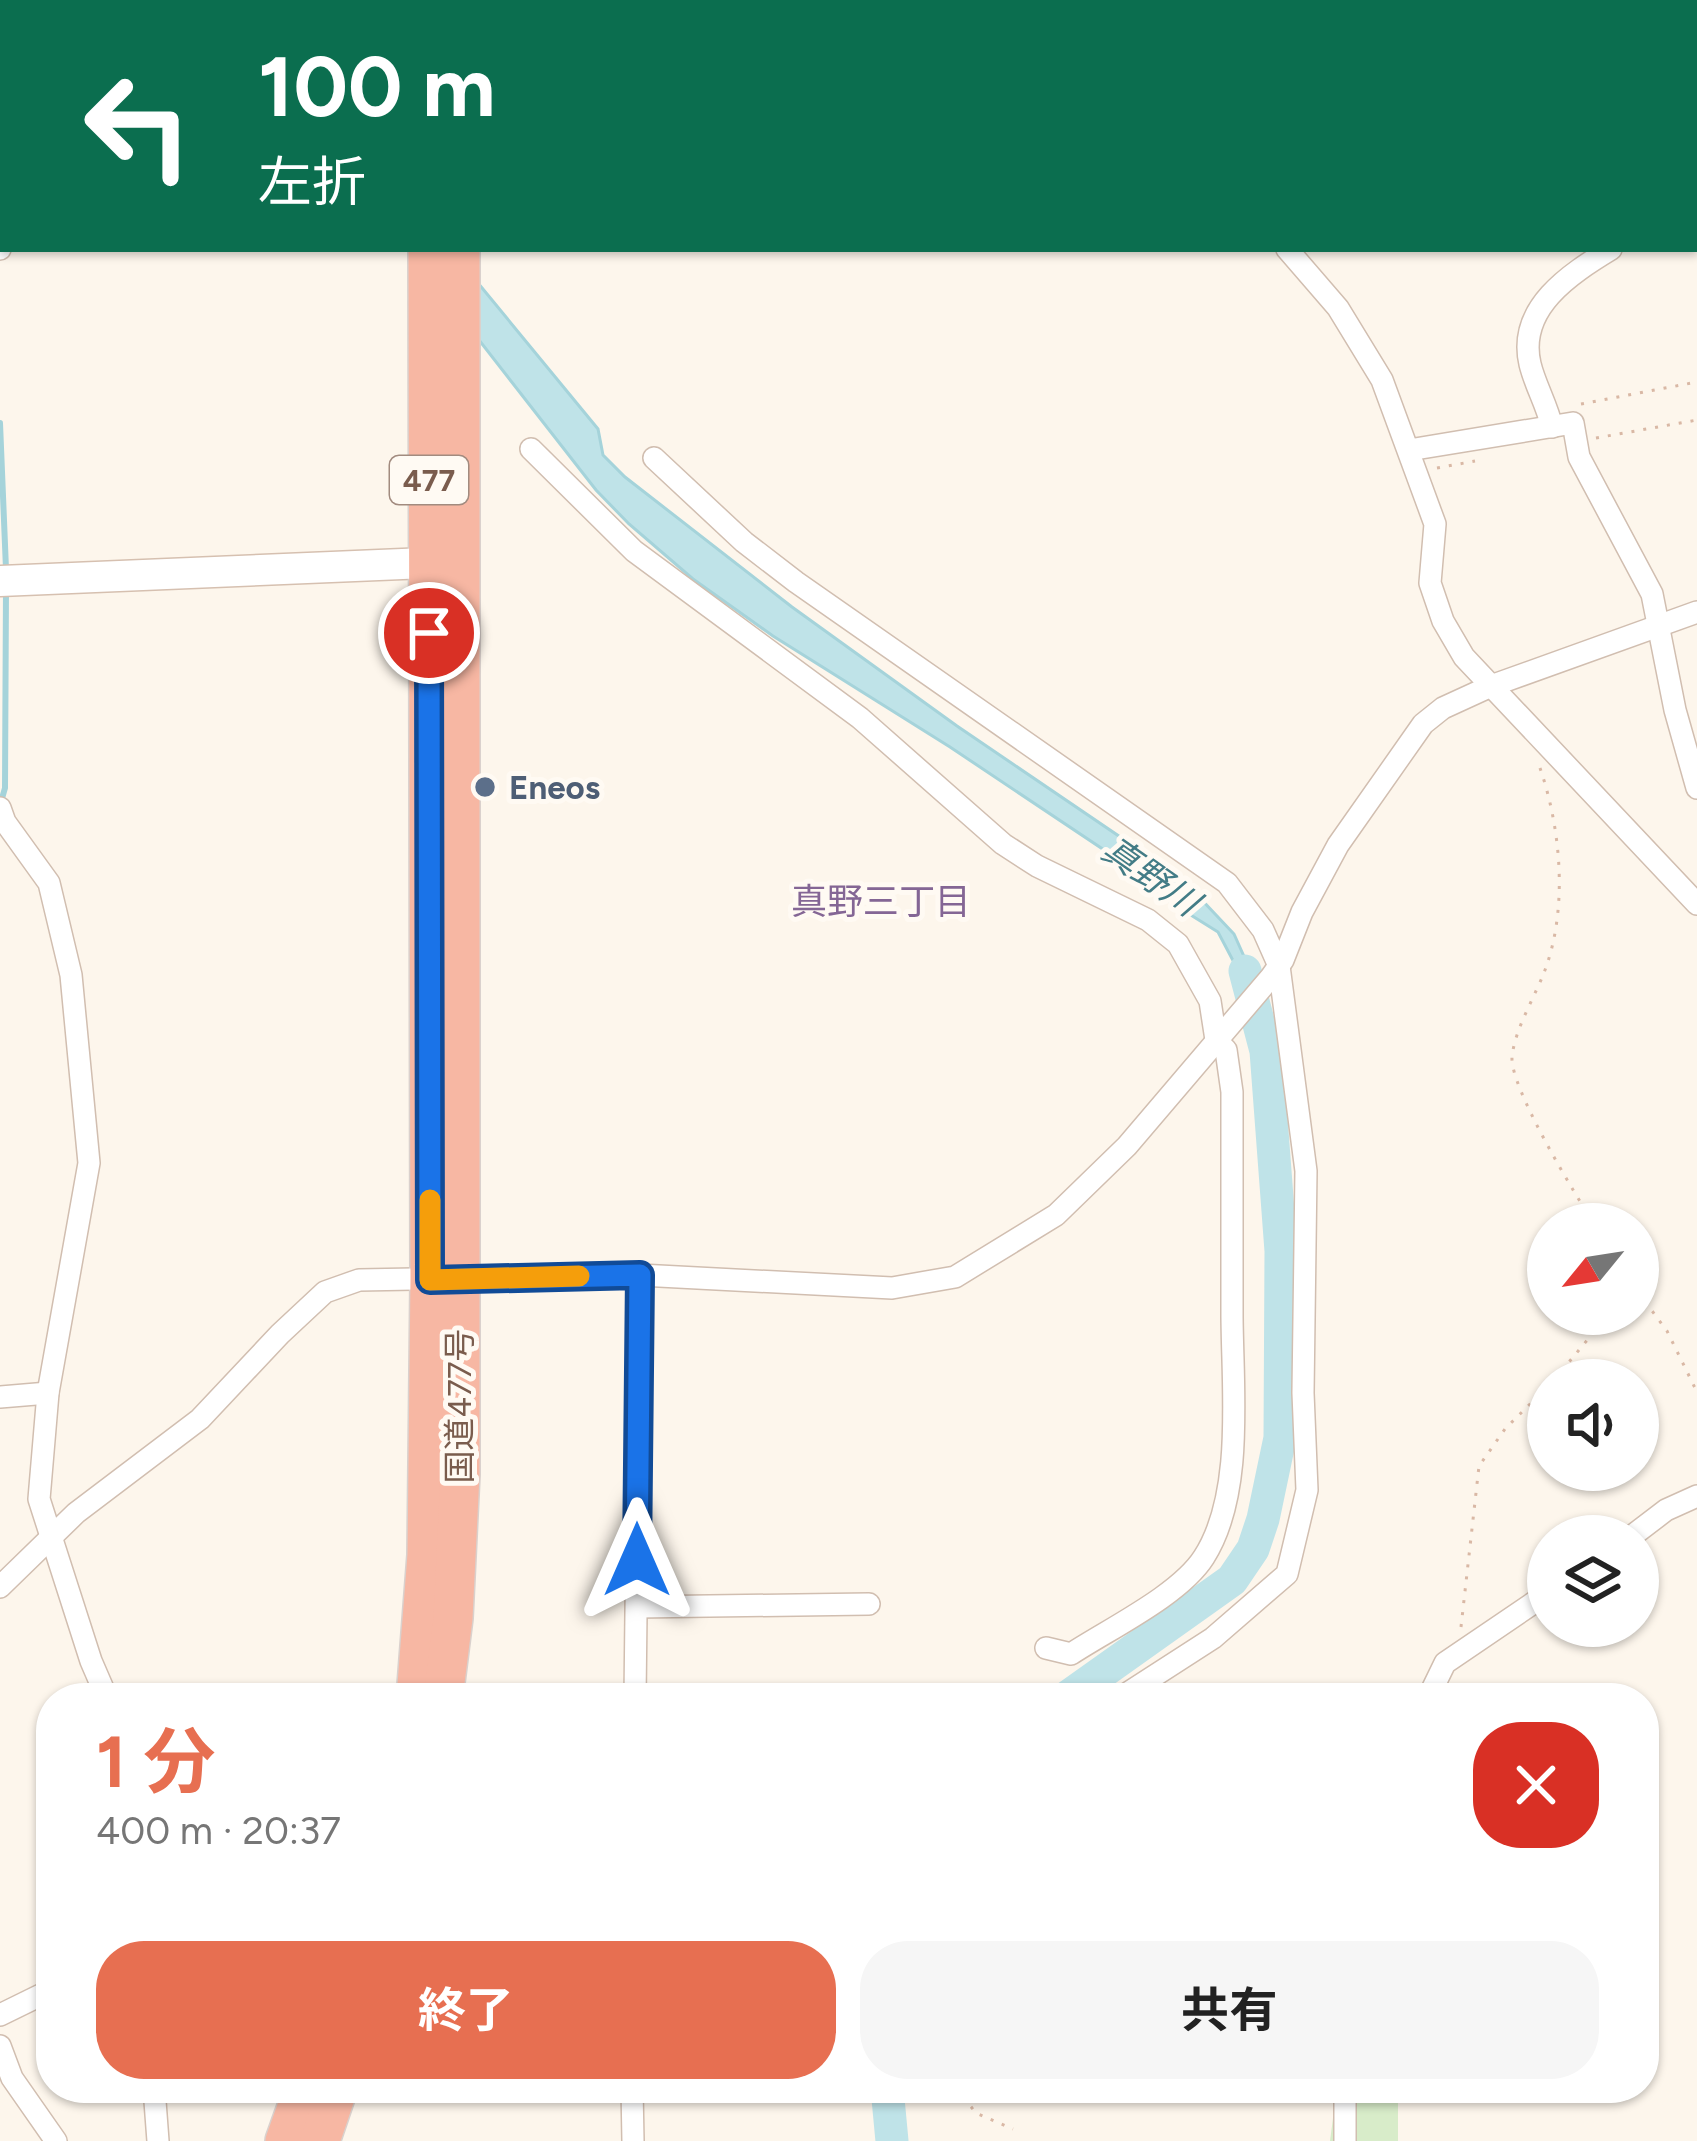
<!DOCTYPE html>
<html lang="ja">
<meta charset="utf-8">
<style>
body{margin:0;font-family:Figtree,"Noto Sans JP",sans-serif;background:#f6f6f6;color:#222;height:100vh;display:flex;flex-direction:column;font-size:45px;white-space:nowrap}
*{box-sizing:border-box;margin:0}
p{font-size:39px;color:#767676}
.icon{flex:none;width:66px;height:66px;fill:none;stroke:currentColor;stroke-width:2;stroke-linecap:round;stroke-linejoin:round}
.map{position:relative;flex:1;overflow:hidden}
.panel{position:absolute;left:36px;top:1683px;width:1623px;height:420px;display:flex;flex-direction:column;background:#fff;border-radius:48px;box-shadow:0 3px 9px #0004}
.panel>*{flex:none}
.guide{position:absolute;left:0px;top:0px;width:1698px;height:252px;box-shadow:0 3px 9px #0004;background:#0b6e4f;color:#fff;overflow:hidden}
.needle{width:78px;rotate:240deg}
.tools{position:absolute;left:1527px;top:1203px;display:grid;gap:24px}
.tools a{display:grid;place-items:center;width:132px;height:132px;border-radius:50%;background:#fff;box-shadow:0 3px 9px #0004;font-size:60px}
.pin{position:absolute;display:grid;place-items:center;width:102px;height:102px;color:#fff;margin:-51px;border:6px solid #fff;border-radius:50%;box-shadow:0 3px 12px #0007}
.me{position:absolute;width:132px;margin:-66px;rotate:0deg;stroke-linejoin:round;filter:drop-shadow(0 0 9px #0008)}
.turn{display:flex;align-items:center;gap:42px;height:252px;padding:0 60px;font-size:54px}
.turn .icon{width:156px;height:156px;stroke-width:2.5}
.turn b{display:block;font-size:84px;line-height:102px}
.round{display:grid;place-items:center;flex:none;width:126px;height:126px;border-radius:48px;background:#f6f6f6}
.summary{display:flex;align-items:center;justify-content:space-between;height:204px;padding:0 60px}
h1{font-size:72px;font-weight:700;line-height:90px;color:#e76f51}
.primary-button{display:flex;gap:24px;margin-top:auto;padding:24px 60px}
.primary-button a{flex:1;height:138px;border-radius:48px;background:#e76f51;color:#fff;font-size:48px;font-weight:700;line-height:138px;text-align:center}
.primary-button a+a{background:#f6f6f6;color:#222}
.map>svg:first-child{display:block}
</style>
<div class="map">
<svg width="1697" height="2141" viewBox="0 0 1697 2141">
<rect width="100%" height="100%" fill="#fdf6ec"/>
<polygon fill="#d8ecc9" points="1337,2088 1398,2088 1398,2141 1330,2141"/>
<polygon fill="#bfe3e8" stroke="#a5d3da" stroke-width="3" points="450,249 598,429 603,455 625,477 792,607 957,726 1182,879 1234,934 1254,979 1247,987 1218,932 1154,892 1152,882 950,747 773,636 693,579 629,524 596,490 461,317"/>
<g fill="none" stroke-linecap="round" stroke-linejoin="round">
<g stroke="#a5d3da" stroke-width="6">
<polyline points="0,423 6,569"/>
<polyline points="1,802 5,788 6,588"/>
</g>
<g stroke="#bfe3e8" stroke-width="33">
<polyline points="1066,1698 1232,1580 1253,1549 1263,1519 1280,1438 1281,1251 1266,1051 1245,971"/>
<polyline points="887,2088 892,2141"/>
</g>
<g stroke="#d1beb0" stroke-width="24">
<g id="street">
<polyline points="368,0 370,3"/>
<polyline points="1159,0 1160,3"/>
<polyline points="557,3 557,0"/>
<polyline points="688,3 691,0"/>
<polyline points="972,3 977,0"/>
<polyline points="0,65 3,66"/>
<polyline points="1695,198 1697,197"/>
<polyline points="0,249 3,191"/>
<polyline points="1287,249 1338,308 1382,380 1435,524 1430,583 1443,621 1464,657 1697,904"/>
<path d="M1552 427C1547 405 1535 385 1530 364 1517 308 1570 274 1611 249"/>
<path d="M531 449 634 551 860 718 1003 844 1037 866 1148 920 1178 944 1210 1001 1216 1040 1226 1050 1232 1092C1232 1165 1232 1239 1232 1313 1232 1386 1245 1493 1204 1557 1180 1595 1109 1629 1071 1654L1046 1648"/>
<polyline points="1409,450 1573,423 1579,457 1652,594 1675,710 1697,788"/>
<polyline points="654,458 744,542 796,582 1227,883 1263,930 1279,966 1306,1171 1303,1393 1307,1490 1287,1574 1213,1638 1120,1698"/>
<polyline points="0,808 5,822 49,883 71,975 89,1163 48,1393 39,1499 91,1661 107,1698"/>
<polyline points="0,1397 48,1393"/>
<polyline points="1632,1536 1666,1510 1697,1496"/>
<polyline points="0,1587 76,1513 200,1419 280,1334 325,1292 359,1280 640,1275 892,1288 955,1277 1056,1215 1127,1146 1271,977 1283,960 1302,912 1338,845 1423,724 1443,708 1491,686 1697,612"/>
<polyline points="637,1607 869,1604"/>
<polyline points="635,1698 640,1275"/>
<polyline points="1428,1698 1445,1663 1548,1593"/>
<polyline points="0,2015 51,1990"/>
<polyline points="0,2046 12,2078 56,2141"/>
<polyline points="154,2088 158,2141"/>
<polyline points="632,2088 633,2141"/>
<polyline points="1345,2088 1345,2141"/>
</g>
</g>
<g stroke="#d6c0b0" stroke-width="33">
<polyline id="secondary" points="0,581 450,562"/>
</g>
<g stroke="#dad1cd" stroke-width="42">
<g id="highway">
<polyline points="457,0 457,3"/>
<polyline points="416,1698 427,1555 430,1279 428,249"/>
<polyline points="443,1698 453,1618 460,1474 460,249"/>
<polyline points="285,2141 304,2088"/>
<polyline points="320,2141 338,2088"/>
</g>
</g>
<g stroke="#d9b8a5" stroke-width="3" stroke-dasharray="3 9" stroke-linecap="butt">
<polyline points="231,0 233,3"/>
<polyline points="1581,404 1697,382"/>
<polyline points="1596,438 1697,420"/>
<polyline points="1437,468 1475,461"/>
<path d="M1540 768C1561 829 1568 908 1545 970 1535 997 1515 1028 1512 1057 1510 1088 1575 1194 1594 1224"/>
<polyline points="1638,1292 1667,1331 1697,1392"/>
<polyline points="1554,1380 1609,1314"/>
<polyline points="1461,1627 1479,1466 1505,1429 1548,1386"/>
<polyline points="956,2088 976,2113 1013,2129"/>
</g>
<use href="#street" stroke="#fff" stroke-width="21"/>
<use href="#secondary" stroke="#fff" stroke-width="30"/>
<use href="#highway" stroke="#f7b7a3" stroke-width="39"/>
</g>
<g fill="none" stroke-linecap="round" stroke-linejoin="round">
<g stroke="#114b97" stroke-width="30">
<polyline id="route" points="429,633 430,1280 640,1275 637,1560"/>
</g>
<use href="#route" stroke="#1a73e8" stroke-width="21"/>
<polyline stroke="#f59e0b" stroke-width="21" points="430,1200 430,1280 579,1276"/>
</g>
<circle fill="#5c6f8a" stroke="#fffaf3" stroke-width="4.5" cx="485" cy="787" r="12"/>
<g text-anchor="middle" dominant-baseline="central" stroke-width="10" stroke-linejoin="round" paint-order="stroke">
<rect fill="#fffaf3" stroke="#a28b7f" stroke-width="3" x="390" y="456" width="78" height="48" rx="9"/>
<g font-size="30" font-weight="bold" fill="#7a5c4d">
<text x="429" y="480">477</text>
</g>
<g font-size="33" font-weight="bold" fill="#4e5e75" stroke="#fffaf3" text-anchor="start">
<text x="509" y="787">Eneos</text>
</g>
<g font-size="33" fill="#7a5c4d" stroke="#fffaf3">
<text transform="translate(459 1406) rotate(-90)">国道477号</text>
</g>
<g font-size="36" font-style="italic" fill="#437c86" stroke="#fffaf3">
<text transform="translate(1151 876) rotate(35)">真野川</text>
</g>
<g font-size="36" fill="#846695" stroke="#fffaf3">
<text x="881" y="901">真野三丁目</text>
</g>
</g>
</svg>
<div class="tools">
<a><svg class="needle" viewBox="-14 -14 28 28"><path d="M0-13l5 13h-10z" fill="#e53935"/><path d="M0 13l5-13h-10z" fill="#767676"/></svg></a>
<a><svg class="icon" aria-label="sound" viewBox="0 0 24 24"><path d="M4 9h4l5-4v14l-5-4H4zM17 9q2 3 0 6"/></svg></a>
<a><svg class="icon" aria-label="layers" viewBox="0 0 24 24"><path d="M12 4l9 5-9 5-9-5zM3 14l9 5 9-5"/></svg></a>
</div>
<div class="pin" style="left:429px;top:633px;background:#d93025"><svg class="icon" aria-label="arrive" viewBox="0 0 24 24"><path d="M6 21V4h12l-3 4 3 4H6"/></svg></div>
<svg class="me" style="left:637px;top:1560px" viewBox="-20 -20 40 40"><path d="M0-17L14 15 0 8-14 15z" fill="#1a73e8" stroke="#fff" stroke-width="4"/></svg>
<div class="guide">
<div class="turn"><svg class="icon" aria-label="left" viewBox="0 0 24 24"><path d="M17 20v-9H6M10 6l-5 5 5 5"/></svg><div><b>100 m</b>左折</div></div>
</div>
<section class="panel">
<div class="summary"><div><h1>1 分</h1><p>400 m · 20:37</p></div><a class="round" style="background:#d93025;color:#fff"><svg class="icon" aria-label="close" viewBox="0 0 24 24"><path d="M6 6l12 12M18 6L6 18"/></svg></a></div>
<div class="primary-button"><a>終了</a><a>共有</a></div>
</section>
</div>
